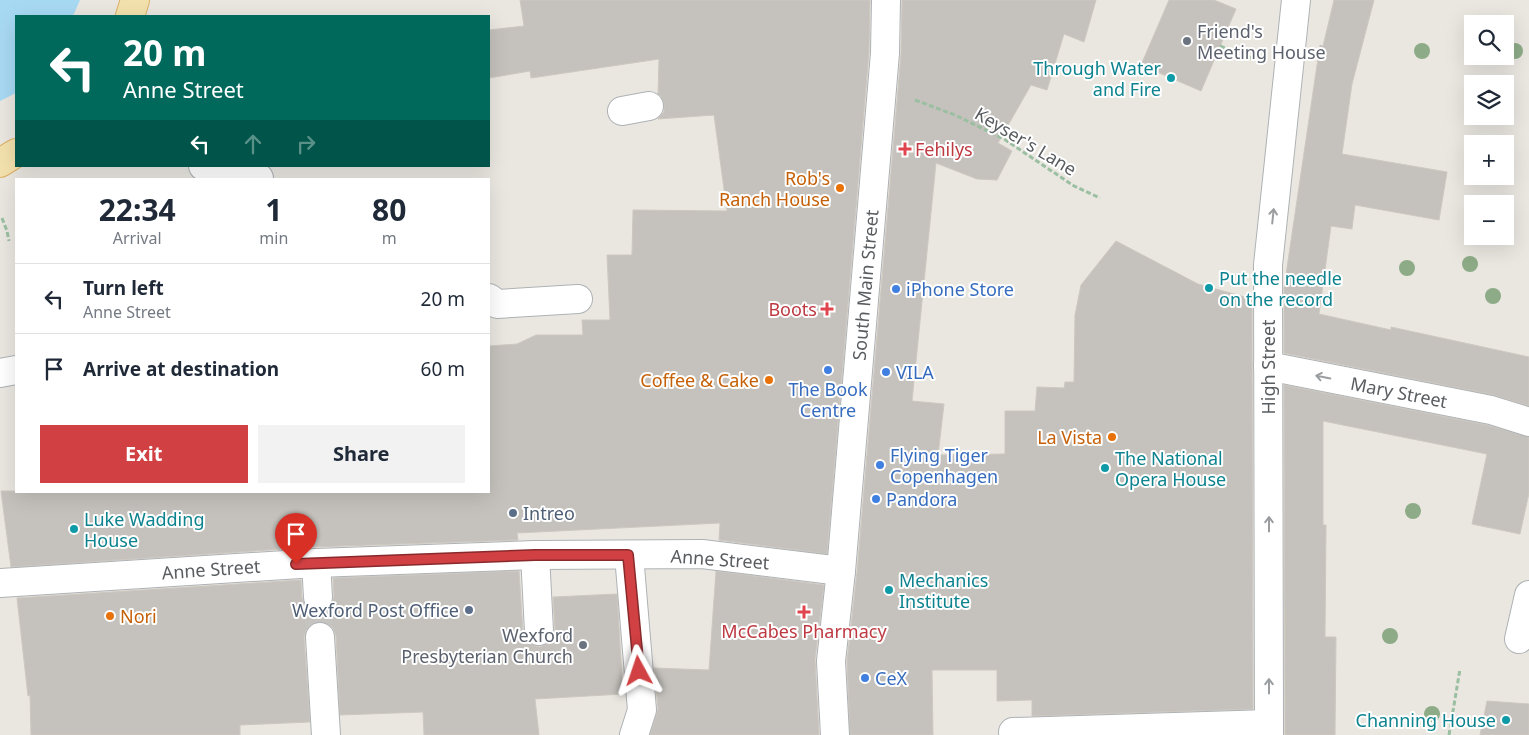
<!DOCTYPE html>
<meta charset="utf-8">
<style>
body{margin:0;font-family:"Noto Sans",sans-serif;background:#f2f2f3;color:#1f2937;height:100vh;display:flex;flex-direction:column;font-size:19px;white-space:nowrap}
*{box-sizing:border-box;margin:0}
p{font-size:16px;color:#747a83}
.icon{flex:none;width:28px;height:28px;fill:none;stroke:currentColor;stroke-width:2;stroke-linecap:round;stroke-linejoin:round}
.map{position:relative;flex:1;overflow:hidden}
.details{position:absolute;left:15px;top:178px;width:475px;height:315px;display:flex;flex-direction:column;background:#fff;border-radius:0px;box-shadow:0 5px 20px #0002}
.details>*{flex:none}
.top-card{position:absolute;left:15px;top:15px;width:475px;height:152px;border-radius:0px;box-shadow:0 5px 20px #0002;background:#00695c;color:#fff;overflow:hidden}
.buttons{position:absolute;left:1464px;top:15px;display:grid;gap:10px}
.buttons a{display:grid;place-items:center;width:50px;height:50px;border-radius:0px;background:#fff;box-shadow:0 5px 20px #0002;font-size:25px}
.pin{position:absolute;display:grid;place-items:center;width:42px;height:42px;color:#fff;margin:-51px -21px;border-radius:50% 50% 50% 0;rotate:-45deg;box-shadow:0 0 5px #0007}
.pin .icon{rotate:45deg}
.me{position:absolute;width:55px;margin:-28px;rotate:355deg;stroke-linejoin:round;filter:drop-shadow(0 0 4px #0008)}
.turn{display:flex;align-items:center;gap:18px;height:105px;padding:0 25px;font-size:22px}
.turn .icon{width:65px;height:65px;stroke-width:2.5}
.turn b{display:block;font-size:35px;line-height:42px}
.lanes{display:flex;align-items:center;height:48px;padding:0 25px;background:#0003;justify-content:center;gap:25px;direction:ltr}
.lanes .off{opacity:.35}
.eta{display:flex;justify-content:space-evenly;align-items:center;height:85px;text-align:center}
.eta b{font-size:30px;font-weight:700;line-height:35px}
.cta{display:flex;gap:10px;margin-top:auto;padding:10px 25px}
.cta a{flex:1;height:58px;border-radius:0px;background:#d14043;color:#fff;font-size:20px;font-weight:700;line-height:58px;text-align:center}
.cta a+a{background:#f2f2f3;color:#1f2937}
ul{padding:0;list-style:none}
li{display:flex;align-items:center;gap:15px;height:70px;padding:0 25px;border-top:1px solid #e0e1e3}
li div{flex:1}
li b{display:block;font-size:19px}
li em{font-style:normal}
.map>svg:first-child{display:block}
</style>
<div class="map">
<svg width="1529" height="735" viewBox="0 0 1529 735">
<rect width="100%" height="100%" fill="#eae7e1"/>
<polygon fill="#a8d9f3" points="0,0 80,0 73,16 16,16 16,93 0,101"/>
<g fill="#c5c2bd" stroke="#cec8c0">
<polygon points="520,0 870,0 869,52 827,554 719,540 720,523 517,533 518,540 315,547 11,567 1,491 489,491 489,346 517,344 536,335 583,335 582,320 610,320 607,255 632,255 633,210 727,211 714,115 658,119 664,112 664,104 661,96 658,94 659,59 531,78 530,71 489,78 489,30 524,26"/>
<polygon points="902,0 1096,0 1084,42 1064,34 1047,90 1031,85 998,143 1012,151 997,180 977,179 936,163 912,401 944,404 938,455 1005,454 1005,411 1035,411 1037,387 1064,388 1065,382 1074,382 1075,315 1081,285 1116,241 1198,284 1252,299 1253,709 1032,716 1032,700 997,701 997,670 932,670 933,735 850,735 847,661 857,572 901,54"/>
<polygon points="1169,0 1214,0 1236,9 1201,91 1141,65"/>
<polygon points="1334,0 1374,0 1352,84 1342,154 1447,172 1439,220 1355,205 1352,229 1331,226 1319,314 1391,330 1391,327 1529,357 1529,406 1494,395 1284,353 1284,288 1320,45 1323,46"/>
<polygon points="1284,385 1487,425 1529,437 1529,493 1520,534 1472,524 1487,454 1323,421 1323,525 1326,525 1325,637 1336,637 1335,735 1285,735"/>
<polygon points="519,571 523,632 526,640 532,645 540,647 547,644 553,638 555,630 553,597 617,594 623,694 535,699 539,735 424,735 423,712 340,715 336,636 333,628 327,623 320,621 311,624 306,630 304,637 310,722 240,725 240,735 31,735 30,695 28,696 17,598 301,580 302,598 305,605 311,611 318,613 326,610 332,604 334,596 333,578"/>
<polygon points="716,571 824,585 815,659 819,735 650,735 658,709 654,668 709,670"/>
<polygon points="1487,701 1529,704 1529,735 1480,735"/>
</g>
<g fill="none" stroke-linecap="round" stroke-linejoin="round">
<polyline stroke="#c6c4c1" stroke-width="28" stroke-dasharray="28 14" stroke-linecap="butt" points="318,597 320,637"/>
<g stroke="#aeb2b5" stroke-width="30">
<g id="minor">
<polyline points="622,111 649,106"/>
<polyline points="203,166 259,178"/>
<polyline points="489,298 497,304 578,299"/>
<polyline points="1268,366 1491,410 1529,422"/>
<polyline points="0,373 16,370"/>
<polyline points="535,555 539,631"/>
<polyline points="629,555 642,710 634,735"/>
<polyline points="316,563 318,597"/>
<polyline points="0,583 316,563 535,555 702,554 841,571"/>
<polyline points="320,637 326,735"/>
<polyline points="1519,639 1529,595"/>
<polyline points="1013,732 1269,724"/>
<polyline points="835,735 831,661 841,571 885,53 886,0"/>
<polyline points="1269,735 1268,265 1296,0"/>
</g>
</g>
<g stroke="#ddb067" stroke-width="30">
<g id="major">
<polyline points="130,16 135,0"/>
<polyline points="0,163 16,153"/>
</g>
</g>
<g stroke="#9abfa1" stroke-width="3" stroke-dasharray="5 2.5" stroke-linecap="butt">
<polyline points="1220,46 1254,59"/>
<polyline points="915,100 955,115 1004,139 1074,186 1100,198"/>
<polyline points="2,218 7,231 9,241"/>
<polyline points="1449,735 1460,669"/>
</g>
<use href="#minor" stroke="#fff" stroke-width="28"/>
<use href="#major" stroke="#f3e1ad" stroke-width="28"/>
</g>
<g fill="#8dab87">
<circle cx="1422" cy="51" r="8"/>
<circle cx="1515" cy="51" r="8"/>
<circle cx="1470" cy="264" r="8"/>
<circle cx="1407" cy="268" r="8"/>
<circle cx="1493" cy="296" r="8"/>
<circle cx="1413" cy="511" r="8"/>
<circle cx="1390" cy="636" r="8"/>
<circle cx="1432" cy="714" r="8"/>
</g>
<defs><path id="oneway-shaft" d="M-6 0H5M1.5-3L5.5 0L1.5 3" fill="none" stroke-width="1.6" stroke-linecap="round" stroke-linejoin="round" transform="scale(1.25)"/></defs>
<g stroke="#9b9ea0">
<use href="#oneway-shaft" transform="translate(1273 216) rotate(-84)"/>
<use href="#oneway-shaft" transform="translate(1323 377) rotate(-169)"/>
<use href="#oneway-shaft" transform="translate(1269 524) rotate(-90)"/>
<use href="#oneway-shaft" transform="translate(1269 686) rotate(-90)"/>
</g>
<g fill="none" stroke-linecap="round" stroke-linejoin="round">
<g stroke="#882a2c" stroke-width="12">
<polyline id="route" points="296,564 535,555 628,555 639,671"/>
</g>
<use href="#route" stroke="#d14043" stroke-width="9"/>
</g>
<g fill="#6b7280" stroke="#fff" stroke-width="2">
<circle cx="1187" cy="41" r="5"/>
<circle cx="583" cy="645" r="5"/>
</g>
<g fill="#0f9aa8" stroke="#fff" stroke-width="2">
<circle cx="1171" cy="78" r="5"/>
<circle cx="1209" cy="288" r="5"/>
<circle cx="1105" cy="468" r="5"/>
<circle cx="74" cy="529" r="5"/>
<circle cx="889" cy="590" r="5"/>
<circle cx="1506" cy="720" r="5"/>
</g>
<g fill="#e0444e" stroke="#fff" stroke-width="2">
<path d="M902.5 141.5h5v5h5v5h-5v5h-5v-5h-5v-5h5z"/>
<path d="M824.5 301.5h5v5h5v5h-5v5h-5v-5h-5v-5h5z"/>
<path d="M801.5 604.5h5v5h5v5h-5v5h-5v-5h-5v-5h5z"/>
</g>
<g fill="#e8710a" stroke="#fff" stroke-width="2">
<circle cx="840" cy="188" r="5"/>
<circle cx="769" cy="380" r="5"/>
<circle cx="1112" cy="437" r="5"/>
<circle cx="110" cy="616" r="5"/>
</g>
<g fill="#3f7fe0" stroke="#fff" stroke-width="2">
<circle cx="896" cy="289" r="5"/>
<circle cx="828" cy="370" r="5"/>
<circle cx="886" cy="372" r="5"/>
<circle cx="880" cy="465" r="5"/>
<circle cx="876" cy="499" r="5"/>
<circle cx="865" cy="678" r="5"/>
</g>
<g fill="#5c6f8a" stroke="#fff" stroke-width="2">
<circle cx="513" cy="513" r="5"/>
<circle cx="469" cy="610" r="5"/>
</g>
<g text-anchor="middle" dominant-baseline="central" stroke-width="4" stroke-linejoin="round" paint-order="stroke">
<g font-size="18" fill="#5b616d" stroke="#fff" text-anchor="start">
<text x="1197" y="31">Friend's<tspan x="1197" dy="21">Meeting House</tspan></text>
<text x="573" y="635" text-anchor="end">Wexford<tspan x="573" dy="21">Presbyterian Church</tspan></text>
</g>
<g font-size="18" fill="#0d838f" stroke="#fff" text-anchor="start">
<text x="1161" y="68" text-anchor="end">Through Water<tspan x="1161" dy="21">and Fire</tspan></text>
<text x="1219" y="278">Put the needle<tspan x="1219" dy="21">on the record</tspan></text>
<text x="1115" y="458">The National<tspan x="1115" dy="21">Opera House</tspan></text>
<text x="84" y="519">Luke Wadding<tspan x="84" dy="21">House</tspan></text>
<text x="899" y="580">Mechanics<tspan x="899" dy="21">Institute</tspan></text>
<text x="1496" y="720" text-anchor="end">Channing House</text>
</g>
<g font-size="18" fill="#595d60" stroke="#fff">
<text transform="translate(1026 141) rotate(31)">Keyser's Lane</text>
<text transform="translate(865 285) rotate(-85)">South Main Street</text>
<text transform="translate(1268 367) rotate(-90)">High Street</text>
<text transform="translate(1399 392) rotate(11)">Mary Street</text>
<text transform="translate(720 559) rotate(4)">Anne Street</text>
<text transform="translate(211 569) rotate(-4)">Anne Street</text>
</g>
<g font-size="18" fill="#be3a42" stroke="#fff" text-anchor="start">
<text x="915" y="149">Fehilys</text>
<text x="817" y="309" text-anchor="end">Boots</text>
<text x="804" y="631" text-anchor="middle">McCabes Pharmacy</text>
</g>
<g font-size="18" fill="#c56008" stroke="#fff" text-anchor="end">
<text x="830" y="178">Rob's<tspan x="830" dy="21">Ranch House</tspan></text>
<text x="759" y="380">Coffee &amp; Cake</text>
<text x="1102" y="437">La Vista</text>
<text x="120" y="616" text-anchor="start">Nori</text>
</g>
<g font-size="18" fill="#366cbe" stroke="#fff" text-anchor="start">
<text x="906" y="289">iPhone Store</text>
<text x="896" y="372">VILA</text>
<text x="828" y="389" text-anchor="middle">The Book<tspan x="828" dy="21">Centre</tspan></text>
<text x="890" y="455">Flying Tiger<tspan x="890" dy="21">Copenhagen</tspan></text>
<text x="886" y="499">Pandora</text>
<text x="875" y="678">CeX</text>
</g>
<g font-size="18" fill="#4e5e75" stroke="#fff" text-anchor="start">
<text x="523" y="513">Intreo</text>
<text x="459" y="610" text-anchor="end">Wexford Post Office</text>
</g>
</g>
</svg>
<div class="buttons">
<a><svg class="icon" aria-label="search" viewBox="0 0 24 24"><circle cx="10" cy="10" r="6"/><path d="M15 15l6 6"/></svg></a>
<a><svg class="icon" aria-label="layers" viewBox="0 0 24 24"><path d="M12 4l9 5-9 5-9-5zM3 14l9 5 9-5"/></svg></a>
<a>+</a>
<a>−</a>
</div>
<div class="pin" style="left:296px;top:564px;background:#d93025"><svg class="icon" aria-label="arrive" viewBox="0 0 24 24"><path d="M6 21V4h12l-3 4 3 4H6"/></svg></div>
<svg class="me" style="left:639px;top:671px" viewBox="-20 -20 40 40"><path d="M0-17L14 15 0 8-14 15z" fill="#d14043" stroke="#fff" stroke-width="4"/></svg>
<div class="top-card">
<div class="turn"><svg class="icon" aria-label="left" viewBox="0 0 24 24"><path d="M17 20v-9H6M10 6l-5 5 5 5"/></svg><div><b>20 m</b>Anne Street</div></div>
<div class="lanes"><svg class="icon" aria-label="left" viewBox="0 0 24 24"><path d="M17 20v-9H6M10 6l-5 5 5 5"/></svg><svg class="icon off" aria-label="ahead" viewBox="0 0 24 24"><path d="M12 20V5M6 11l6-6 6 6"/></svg><svg class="icon off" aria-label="right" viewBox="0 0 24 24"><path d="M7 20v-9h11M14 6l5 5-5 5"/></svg></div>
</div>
<section class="details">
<div class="eta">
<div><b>22:34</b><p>Arrival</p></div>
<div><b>1</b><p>min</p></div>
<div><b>80</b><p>m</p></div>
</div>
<ul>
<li><svg class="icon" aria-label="left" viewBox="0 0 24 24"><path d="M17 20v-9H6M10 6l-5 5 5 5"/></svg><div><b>Turn left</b><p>Anne Street</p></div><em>20 m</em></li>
<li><svg class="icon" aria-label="arrive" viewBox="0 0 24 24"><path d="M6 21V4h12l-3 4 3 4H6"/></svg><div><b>Arrive at destination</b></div><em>60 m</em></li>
</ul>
<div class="cta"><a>Exit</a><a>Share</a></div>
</section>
</div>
